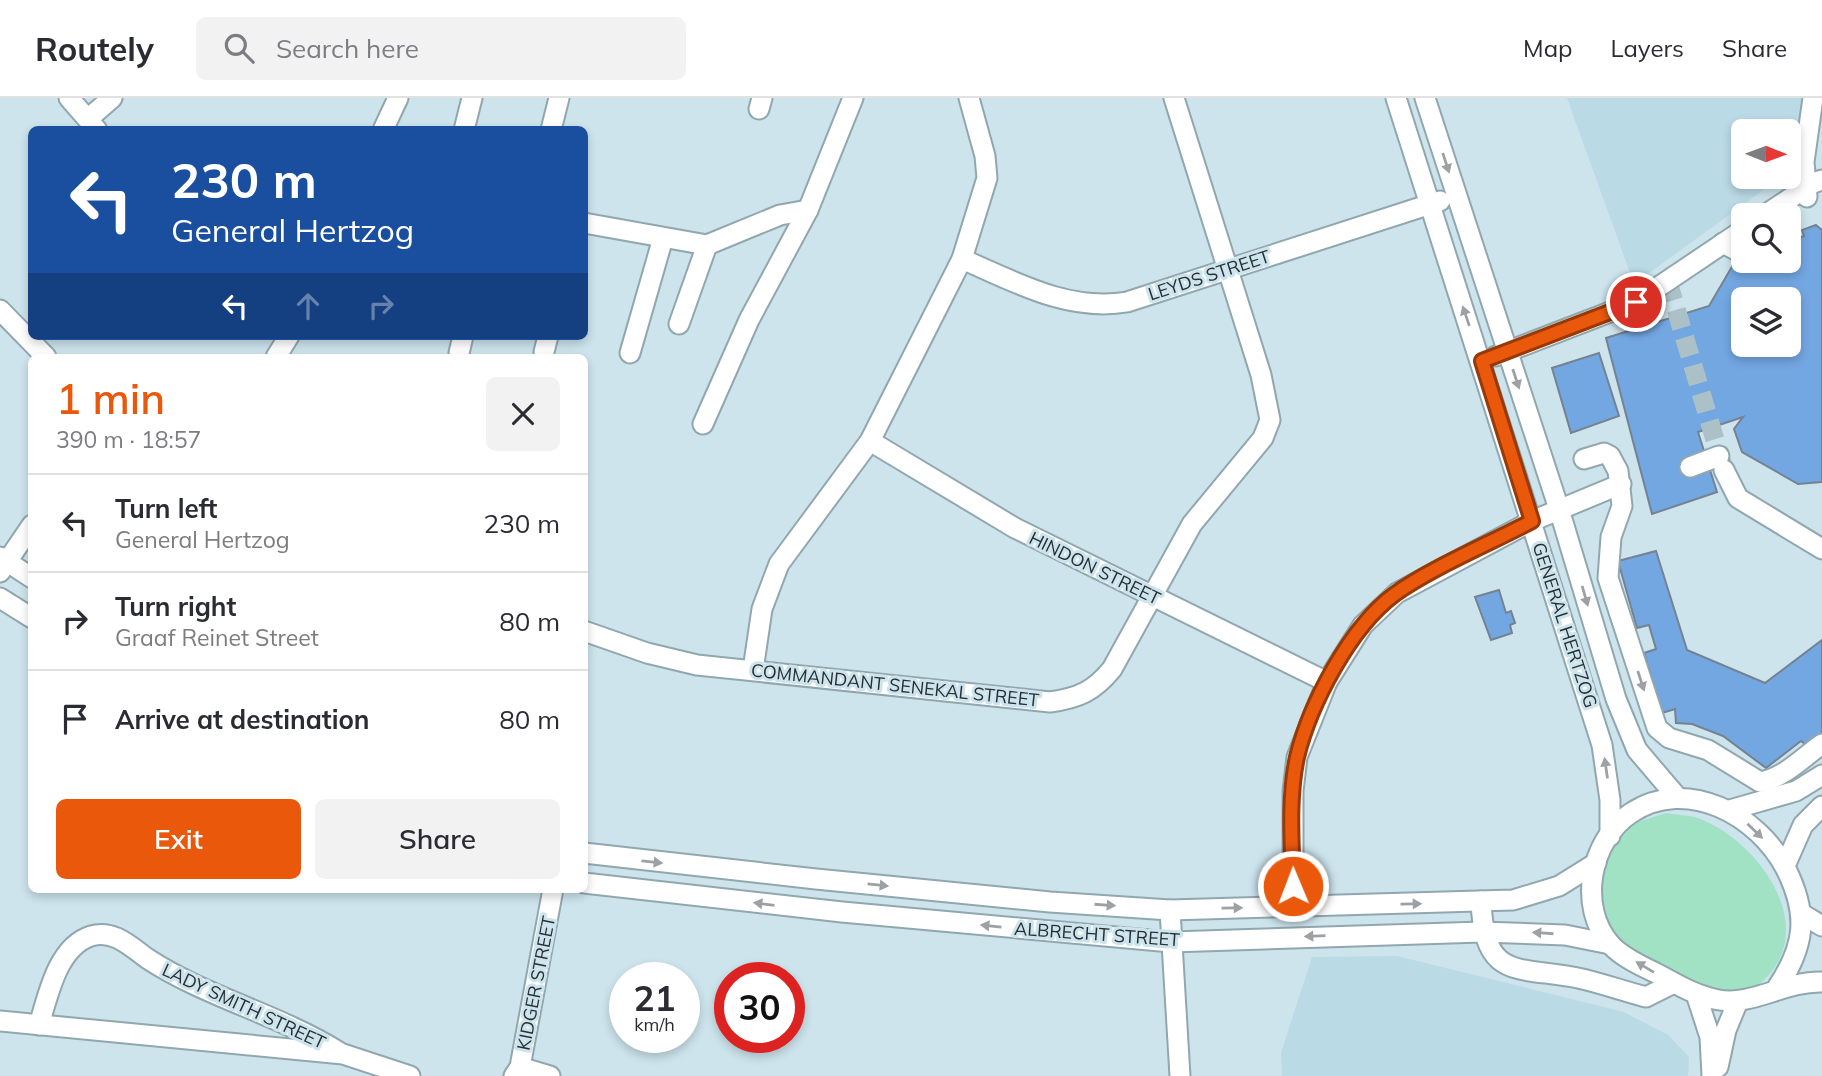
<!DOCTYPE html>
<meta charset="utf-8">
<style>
body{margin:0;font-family:Mulish,sans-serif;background:#f2f2f3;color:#2b2b33;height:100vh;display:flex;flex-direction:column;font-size:26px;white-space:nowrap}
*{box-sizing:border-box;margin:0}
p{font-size:23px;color:#7c7c81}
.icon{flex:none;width:38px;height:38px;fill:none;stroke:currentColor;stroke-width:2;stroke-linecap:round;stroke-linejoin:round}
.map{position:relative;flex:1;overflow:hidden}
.drawer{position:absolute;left:28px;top:256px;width:560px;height:539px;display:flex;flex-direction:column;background:#fff;border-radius:10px;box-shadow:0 4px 10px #0003}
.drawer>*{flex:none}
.hud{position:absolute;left:28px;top:28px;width:560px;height:214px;border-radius:10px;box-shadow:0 4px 10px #0003;background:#1a4fa0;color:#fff;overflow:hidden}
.needle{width:46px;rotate:91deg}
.tools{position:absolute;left:1731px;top:21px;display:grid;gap:14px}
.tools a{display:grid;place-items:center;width:70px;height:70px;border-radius:10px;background:#fff;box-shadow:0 4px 10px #0003;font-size:35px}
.speed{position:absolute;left:609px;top:864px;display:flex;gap:14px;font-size:35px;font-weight:700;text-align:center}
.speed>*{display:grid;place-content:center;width:91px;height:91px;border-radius:50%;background:#fff;box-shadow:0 4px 10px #0003;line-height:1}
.speed small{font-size:18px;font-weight:400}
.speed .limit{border:10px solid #d22;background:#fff;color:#111}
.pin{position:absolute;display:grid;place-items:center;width:60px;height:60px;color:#fff;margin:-30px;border:4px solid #fff;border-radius:50%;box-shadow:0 2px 7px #0007}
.me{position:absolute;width:77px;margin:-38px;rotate:359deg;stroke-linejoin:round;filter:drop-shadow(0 0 5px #0008)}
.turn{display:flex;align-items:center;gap:24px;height:147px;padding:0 28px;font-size:32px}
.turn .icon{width:91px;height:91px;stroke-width:2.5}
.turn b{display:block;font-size:49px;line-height:60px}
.lanes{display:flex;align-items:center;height:66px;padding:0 28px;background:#0003;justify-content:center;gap:35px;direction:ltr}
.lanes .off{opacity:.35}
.round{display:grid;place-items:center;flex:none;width:74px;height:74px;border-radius:10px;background:#f2f2f3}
.overview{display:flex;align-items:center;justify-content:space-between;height:119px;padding:0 28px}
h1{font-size:42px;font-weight:600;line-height:52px;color:#ea580c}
.action{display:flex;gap:14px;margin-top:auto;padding:14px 28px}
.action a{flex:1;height:80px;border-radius:10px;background:#ea580c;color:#fff;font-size:28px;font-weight:600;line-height:80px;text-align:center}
.action a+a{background:#f2f2f3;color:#2b2b33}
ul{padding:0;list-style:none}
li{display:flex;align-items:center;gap:21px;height:98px;padding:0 28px;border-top:2px solid #e1e1e2}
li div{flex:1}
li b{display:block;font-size:26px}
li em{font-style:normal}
header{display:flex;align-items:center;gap:42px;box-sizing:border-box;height:98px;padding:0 35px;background:#fff;border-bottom:2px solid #e1e1e2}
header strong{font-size:33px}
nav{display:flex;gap:38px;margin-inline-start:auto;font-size:24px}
.search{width:490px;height:63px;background:#f2f2f3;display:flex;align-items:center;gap:18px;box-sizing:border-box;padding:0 24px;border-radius:10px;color:#7c7c81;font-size:26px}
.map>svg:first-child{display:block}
</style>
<header>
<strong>Routely</strong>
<div class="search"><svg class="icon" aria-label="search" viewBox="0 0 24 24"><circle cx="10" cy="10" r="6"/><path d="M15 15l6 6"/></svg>Search here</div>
<nav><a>Map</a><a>Layers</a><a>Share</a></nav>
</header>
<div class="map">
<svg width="1822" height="978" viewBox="0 0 1822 978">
<rect width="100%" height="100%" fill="#cde4ed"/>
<g fill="#badae5">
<polygon points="1567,0 1822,0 1822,22 1810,54 1789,47 1788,33 1743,33 1743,79 1780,80 1634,186"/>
<polygon points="1397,858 1624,914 1668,937 1689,959 1688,978 1282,978 1281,955 1312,859"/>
</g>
<path fill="#a1e2c4" d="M1666 715C1677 717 1692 717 1703 722 1760 746 1820 830 1763 883 1753 893 1734 902 1720 902 1676 899 1635 856 1601 831L1592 792 1603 754 1628 727Z"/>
<g fill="#73a7e2" stroke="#758291" stroke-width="2" fill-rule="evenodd">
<path d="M1816 127 1822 132V384L1798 386 1742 354 1734 331 1743 319 1698 334 1717 394 1652 416 1606 240 1709 208 1737 160 1788 163V143L1804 138 1802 132ZM1743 201H1788V247H1743Z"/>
<polygon points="1599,255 1619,318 1571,335 1552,270"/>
<polygon points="1656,453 1687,552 1765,585 1822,542 1822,635 1805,646 1801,643 1766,670 1723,638 1692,626 1676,625 1675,611 1662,615 1644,555 1656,551 1649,527 1637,530 1618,463"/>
<polygon points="1499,492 1506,515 1511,513 1515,525 1510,527 1512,535 1491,542 1475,499"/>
</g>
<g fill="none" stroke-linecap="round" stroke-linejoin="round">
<polyline stroke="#acc0c8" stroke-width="19" stroke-dasharray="19 10" stroke-linecap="butt" points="1668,184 1724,372"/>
<g stroke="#91a7af" stroke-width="23">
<g id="minor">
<polyline points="69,0 97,32"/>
<polyline points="1396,0 1602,647 1610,702 1610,738"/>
<polyline points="1425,0 1559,411 1616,601 1637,652 1677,699"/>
<polyline points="759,11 762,0"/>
<polyline points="89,20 112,0"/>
<polyline points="383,32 398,0"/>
<polyline points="464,32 472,0"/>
<polyline points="551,32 559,0"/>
<polyline points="1807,99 1804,64 1813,0"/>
<polyline points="1765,117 1813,85 1822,82"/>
<polyline points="584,125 707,147 780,117 808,112"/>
<polyline points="1723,145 1743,156"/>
<path d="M962 161C1015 184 1068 214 1127 204L1440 103"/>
<polyline points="0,212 46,259"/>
<polyline points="679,226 707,147"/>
<polyline points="544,254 548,238"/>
<polyline points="459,255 463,238"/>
<polyline points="630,255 663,140"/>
<polyline points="1496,258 1636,204 1743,132"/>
<polyline points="276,259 289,238"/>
<polyline points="703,326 749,222 808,112 853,0"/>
<polyline points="870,343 1015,430 1327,584"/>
<path d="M1584 361 1604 355 1610 358 1618 373 1622 408 1611 439 1608 480 1657 630 1669 640 1708 652 1760 684C1784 680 1802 660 1822 646"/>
<polyline points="1690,369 1719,358"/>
<polyline points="1724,372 1738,400 1822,451"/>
<polyline points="0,459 32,480"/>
<polyline points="0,474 32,427"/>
<polyline points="0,500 32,520"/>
<path d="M584 533 647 555 697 567 1050 604C1079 600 1094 593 1112 571L1192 426 1263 340 1270 322 1261 277 1174 0"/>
<polyline points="753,572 762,511 779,466 870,343 962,161 987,80 985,58 969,0"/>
<polyline points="1730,712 1796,693 1822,677"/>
<polyline points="584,755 816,781 1050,804 1170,812 1513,802 1559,788 1596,765"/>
<polyline points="1785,768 1803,727 1822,708"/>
<polyline points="584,785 842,814 1171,844 1482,834 1565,837 1610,846"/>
<path d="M1481 803C1484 883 1517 868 1578 880 1601 885 1623 893 1646 899L1674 885"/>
<polyline points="1293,809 1293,693 1297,659 1327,584 1363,527 1397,495 1532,423 1621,386"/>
<polyline points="1170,812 1180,978"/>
<polyline points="1802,816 1822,828"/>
<path d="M1777 890C1805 848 1809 817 1786 771 1758 717 1687 678 1631 715 1590 742 1577 809 1611 847 1622 859 1641 868 1656 875 1676 886 1696 898 1719 902 1752 908 1785 883 1822 884"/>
<polyline points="1696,896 1710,939 1712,978"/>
<polyline points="0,923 343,956 410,978"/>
<path d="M39 927C48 898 57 849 91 838 114 831 131 849 148 861 208 900 278 916 339 954"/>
<polyline points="520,969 550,978"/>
<polyline points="1718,969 1726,932 1738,903"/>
<polyline points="514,978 520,969 553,791"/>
</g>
</g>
<use href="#minor" stroke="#fff" stroke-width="19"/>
</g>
<defs><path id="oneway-solid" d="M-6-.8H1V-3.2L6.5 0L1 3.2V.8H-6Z" transform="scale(1.75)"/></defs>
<g fill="#9da1a3">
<use href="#oneway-solid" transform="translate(1446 65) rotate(72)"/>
<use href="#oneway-solid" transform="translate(1466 218) rotate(-109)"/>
<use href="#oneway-solid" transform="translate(1516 281) rotate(72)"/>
<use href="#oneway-solid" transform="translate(1585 498) rotate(74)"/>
<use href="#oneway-solid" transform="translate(1641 583) rotate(72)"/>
<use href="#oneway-solid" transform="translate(1606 670) rotate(-98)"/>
<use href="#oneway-solid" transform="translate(1755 733) rotate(44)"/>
<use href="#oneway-solid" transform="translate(652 764) rotate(6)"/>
<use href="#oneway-solid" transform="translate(878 787) rotate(6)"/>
<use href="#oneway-solid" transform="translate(764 806) rotate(-173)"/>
<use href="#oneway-solid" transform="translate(1411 806) rotate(-1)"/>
<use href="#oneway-solid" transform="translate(1105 807) rotate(4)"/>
<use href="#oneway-solid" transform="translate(1232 810) rotate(-1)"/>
<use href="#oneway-solid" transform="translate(991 828) rotate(-174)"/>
<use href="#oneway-solid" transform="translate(1543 835) rotate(-176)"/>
<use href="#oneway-solid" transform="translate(1315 838) rotate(178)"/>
<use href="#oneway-solid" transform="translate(1645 869) rotate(-149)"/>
</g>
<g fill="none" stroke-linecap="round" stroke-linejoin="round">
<g stroke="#983908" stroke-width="18">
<path id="route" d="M1293 788C1292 746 1288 701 1297 659 1310 606 1350 529 1395 496 1431 470 1491 445 1532 423L1482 263 1636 204"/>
</g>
<use href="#route" stroke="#ea580c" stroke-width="12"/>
</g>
<g text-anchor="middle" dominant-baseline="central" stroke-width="6" stroke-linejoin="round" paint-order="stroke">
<g font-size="18" fill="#262f33" stroke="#cde4ed">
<text transform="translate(1209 177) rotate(-18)">LEYDS STREET</text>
<text transform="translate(1095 470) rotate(26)">HINDON STREET</text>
<text transform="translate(1565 527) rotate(72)">GENERAL HERTZOG</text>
<text transform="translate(895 587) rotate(6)">COMMANDANT SENEKAL STREET</text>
<text transform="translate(1097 836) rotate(4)">ALBRECHT STREET</text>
<text transform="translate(536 885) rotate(-79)">KIDGER STREET</text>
<text transform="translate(244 908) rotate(25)">LADY SMITH STREET</text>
</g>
</g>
</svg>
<div class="tools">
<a><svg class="needle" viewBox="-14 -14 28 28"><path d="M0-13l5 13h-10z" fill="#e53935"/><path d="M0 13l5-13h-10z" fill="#7c7c81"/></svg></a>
<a><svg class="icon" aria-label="search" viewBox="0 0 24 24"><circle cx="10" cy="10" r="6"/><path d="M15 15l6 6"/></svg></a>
<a><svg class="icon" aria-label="layers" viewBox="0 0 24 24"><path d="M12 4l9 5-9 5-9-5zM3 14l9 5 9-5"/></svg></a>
</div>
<div class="speed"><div>21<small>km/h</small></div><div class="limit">30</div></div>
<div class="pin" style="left:1636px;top:204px;background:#d93025"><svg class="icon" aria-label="arrive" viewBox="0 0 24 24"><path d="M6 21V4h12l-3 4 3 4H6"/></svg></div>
<svg class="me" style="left:1293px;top:788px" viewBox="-20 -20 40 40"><circle r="17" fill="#ea580c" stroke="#fff" stroke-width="3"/><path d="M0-11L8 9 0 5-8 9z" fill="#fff"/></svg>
<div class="hud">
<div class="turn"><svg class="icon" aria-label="left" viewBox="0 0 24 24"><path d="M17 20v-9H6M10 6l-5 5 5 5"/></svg><div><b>230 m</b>General Hertzog</div></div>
<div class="lanes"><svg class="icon" aria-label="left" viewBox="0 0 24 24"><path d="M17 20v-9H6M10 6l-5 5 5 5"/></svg><svg class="icon off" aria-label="ahead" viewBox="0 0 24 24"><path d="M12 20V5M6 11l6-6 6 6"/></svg><svg class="icon off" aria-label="right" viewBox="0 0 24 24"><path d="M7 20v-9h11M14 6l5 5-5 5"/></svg></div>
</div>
<section class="drawer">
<div class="overview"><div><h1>1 min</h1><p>390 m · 18:57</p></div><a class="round"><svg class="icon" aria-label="close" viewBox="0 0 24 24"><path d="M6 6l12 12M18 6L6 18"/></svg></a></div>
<ul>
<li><svg class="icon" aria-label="left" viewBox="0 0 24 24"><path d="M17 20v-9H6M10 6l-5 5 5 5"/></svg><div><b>Turn left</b><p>General Hertzog</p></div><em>230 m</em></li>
<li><svg class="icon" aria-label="right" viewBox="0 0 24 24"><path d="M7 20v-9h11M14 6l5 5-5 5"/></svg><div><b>Turn right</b><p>Graaf Reinet Street</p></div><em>80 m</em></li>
<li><svg class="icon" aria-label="arrive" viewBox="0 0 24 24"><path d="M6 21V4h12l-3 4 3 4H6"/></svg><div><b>Arrive at destination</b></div><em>80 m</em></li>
</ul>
<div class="action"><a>Exit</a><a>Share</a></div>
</section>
</div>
